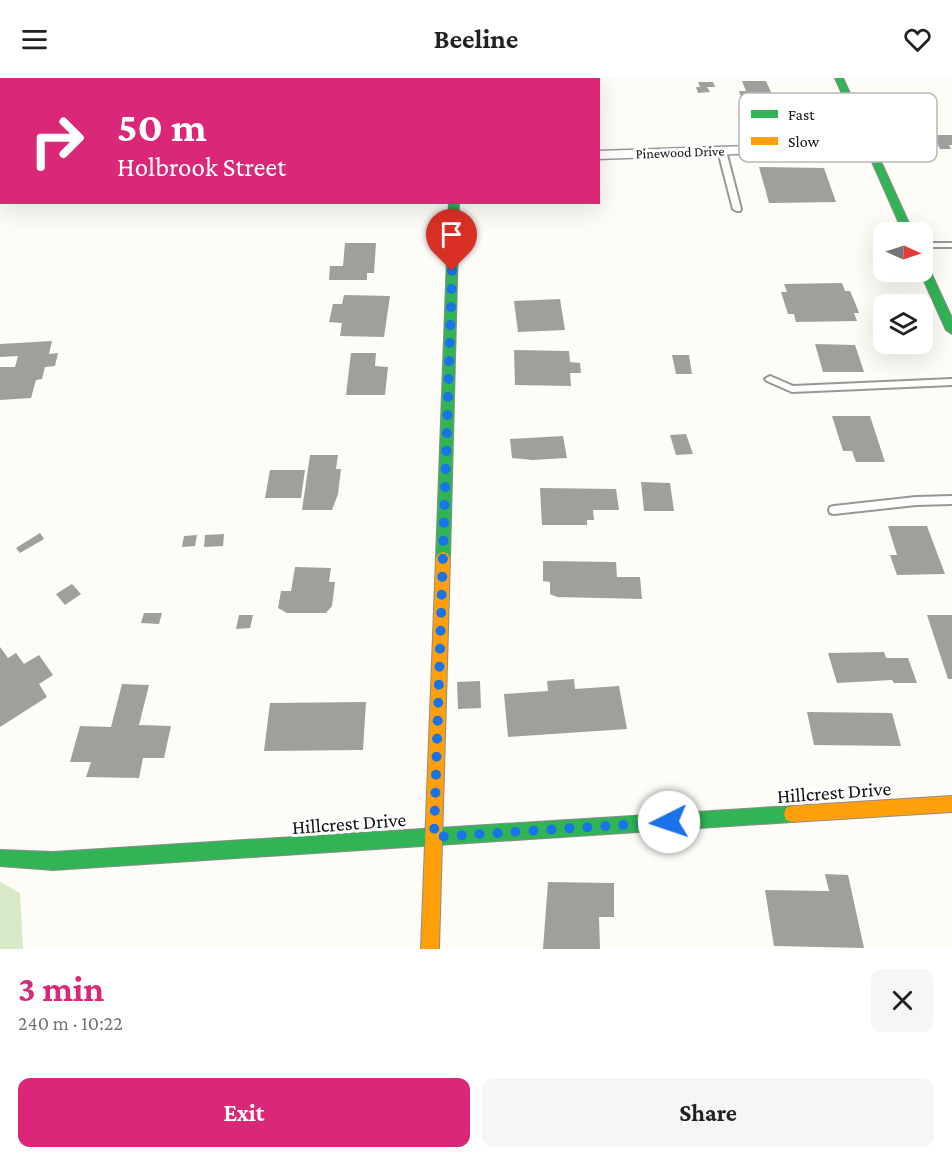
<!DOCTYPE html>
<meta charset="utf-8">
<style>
body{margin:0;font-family:"Crimson Pro",serif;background:#f6f6f6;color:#202124;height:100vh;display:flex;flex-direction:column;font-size:22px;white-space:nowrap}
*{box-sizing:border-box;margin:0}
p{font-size:20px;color:#757577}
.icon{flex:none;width:33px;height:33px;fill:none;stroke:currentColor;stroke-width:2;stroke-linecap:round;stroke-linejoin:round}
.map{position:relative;height:871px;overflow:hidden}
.panel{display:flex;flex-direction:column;background:#fff;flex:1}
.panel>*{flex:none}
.top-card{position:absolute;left:0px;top:0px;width:600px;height:126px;box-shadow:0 6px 24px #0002;background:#db2777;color:#fff;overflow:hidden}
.needle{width:39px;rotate:93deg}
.buttons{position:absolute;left:873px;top:144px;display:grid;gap:12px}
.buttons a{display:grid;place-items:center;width:60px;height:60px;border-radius:12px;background:#fff;box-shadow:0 6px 24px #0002;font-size:30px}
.pin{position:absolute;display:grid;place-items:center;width:51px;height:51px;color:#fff;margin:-62px -26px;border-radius:50% 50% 50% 0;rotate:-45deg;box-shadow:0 0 6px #0007}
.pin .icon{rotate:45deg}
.me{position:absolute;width:66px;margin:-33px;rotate:266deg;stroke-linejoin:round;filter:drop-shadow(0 0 4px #0008)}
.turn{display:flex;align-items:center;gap:21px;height:126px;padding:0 18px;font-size:27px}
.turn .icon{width:78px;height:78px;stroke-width:2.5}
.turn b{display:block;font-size:42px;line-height:51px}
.round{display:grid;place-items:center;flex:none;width:63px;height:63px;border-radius:12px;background:#f6f6f6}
.headline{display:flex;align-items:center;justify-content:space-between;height:102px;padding:0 18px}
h1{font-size:36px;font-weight:700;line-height:45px;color:#db2777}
.action{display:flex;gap:12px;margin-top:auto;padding:12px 18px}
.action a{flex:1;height:69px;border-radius:12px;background:#db2777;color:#fff;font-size:24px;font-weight:700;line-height:69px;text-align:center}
.action a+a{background:#f6f6f6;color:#202124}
header{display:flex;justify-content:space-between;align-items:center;height:78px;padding:0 18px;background:#fff;font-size:27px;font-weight:700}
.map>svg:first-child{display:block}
</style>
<header><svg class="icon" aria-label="menu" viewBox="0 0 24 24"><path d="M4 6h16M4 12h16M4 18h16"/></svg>Beeline<svg class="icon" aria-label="heart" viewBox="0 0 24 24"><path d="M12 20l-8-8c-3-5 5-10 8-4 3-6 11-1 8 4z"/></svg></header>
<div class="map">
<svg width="952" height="871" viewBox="0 0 952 871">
<rect width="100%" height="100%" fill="#fdfcf7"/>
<polygon fill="#d8eac5" points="0,804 20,815 23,871 0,871"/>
<g fill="#a19f9c">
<polygon points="742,3 766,3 775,23 744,27 739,13 746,13"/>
<polygon points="698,4 713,4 715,9 707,9 710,14 698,15 696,9 700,9"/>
<polygon points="933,57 952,57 952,67 949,67 951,71 940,71"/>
<polygon points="759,89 824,90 836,124 769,125"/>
<polygon points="345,165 376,165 374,195 367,195 367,202 329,202 330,188 343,188"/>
<polygon points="842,205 845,213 850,213 856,227 859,235 854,235 857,243 796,244 794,236 788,236 781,214 787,214 784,206"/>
<polygon points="344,217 390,218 384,259 340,258 342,245 329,244 333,226 342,226"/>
<polygon points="560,221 565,252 518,254 514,223"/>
<polygon points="52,263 49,276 58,275 55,288 45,289 42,301 36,302 31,320 0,322 0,289 15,289 18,278 0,279 0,266"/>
<polygon points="815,266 855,267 864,294 823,294"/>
<polygon points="514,272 569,273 570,284 580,285 581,295 570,295 571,308 515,307"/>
<polygon points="351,275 376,275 375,288 388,289 385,317 346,317"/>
<polygon points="672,277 689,277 692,296 676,296"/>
<polygon points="832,338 870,338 885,384 856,384 852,373 843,373"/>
<polygon points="686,356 693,376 676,377 670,357"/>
<polygon points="563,358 567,380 533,382 512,380 510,361"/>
<polygon points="310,377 338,377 336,391 341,391 338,416 332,432 302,432"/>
<polygon points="270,392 305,392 301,420 265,420"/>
<polygon points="641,404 670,405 674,433 644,433"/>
<polygon points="540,410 616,411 619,432 593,432 594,442 587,442 587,447 542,447"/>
<polygon points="888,448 927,448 945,496 897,497 890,477 897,477"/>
<polygon points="40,455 44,461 20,475 16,470"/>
<polygon points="224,456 223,468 204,469 205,457"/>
<polygon points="197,457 195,468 182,469 184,458"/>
<polygon points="543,483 616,484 617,499 640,499 642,521 557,519 550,516 550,504 543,503"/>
<polygon points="295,489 331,490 329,504 335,504 332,528 326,535 287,535 278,530 281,513 291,513"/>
<polygon points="72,506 81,516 65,527 56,516"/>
<polygon points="144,535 162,535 159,546 141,545"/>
<polygon points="239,537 253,537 250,550 236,551"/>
<polygon points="927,537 952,537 952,601 948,601"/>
<polygon points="0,569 8,580 16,575 24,586 39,577 53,597 39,606 47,619 0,649"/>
<polygon points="884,574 886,580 908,580 917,605 894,605 892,602 837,605 828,575"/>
<polygon points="574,601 575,611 619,608 627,651 508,659 504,616 548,613 547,603"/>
<polygon points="480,603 481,630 458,631 457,604"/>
<polygon points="122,606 149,607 139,647 171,648 164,680 143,680 139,700 86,699 91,684 70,684 80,648 111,649"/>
<polygon points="366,624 363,672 264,673 270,625"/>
<polygon points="807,634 892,635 901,668 814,667"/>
<polygon points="825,796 848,797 864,870 774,868 765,812 829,813"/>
<polygon points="548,804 614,805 614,839 599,839 600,871 543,871"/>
</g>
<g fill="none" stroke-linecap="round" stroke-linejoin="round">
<g stroke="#979795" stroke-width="4">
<g id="lane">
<polygon points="719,71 726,73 741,131 740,133 737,133 733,131 718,73"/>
<rect x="922" y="165" width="30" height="4"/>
<polygon points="770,298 793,308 952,301 952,307 792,314 767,303 765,301"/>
<polygon points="952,418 952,426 916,427 834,436 830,435 829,432 830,429 834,428 916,419"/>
</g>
</g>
<g stroke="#979795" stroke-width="3">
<g id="street">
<polygon points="58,0 73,0 57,2"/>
<rect x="452" y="0" width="14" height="2"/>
<polygon points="0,29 2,29 0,38"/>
<polygon points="870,64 877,68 875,71 598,81 598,73"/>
</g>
</g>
<g stroke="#8e8d8b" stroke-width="2">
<g id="fast">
<polygon points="835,0 843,0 913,154 903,154"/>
<polygon points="449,124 459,124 450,480 448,484 438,484 436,480"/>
<polygon points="922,183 927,186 952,240 952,256 946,252 920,194 922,194"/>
<polygon points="792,728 798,730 800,736 798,742 792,744 53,792 0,788 0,772 53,774"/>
</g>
</g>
<g stroke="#8e8d8b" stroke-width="2">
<g id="slow">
<polygon points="443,474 448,476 450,480 439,871 421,871 436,480 438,476"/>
<polygon points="952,718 952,734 792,744 786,742 784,736 786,730 792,728"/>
</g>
</g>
<use href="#lane" fill="#fffffe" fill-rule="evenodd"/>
<use href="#street" fill="#fffffe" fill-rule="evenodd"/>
<use href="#fast" fill="#30b455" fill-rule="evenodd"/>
<use href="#slow" fill="#ff9f0a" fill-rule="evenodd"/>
</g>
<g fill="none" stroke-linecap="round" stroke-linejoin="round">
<polyline stroke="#1a73e8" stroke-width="10" stroke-dasharray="0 18" points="452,193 434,759 669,744"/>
</g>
<g text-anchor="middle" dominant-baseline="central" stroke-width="6" stroke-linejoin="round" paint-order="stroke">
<g font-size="14" fill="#111" stroke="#fff">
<text transform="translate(680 74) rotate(-2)">Pinewood Drive</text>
</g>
<g font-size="20" fill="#111" stroke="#fff">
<text transform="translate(834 714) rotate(-4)">Hillcrest Drive</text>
<text transform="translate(349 745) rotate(-4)">Hillcrest Drive</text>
</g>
</g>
<rect x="739" y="15" width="198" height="69" rx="9" fill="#fff" stroke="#b8b8b8" stroke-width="1.5"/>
<rect x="751" y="32" width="27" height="8" fill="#30b455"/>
<rect x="751" y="59" width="27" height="8" fill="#ff9f0a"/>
<g font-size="16" fill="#111">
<text x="788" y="42">Fast</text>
<text x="788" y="69">Slow</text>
</g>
</svg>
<div class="buttons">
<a><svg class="needle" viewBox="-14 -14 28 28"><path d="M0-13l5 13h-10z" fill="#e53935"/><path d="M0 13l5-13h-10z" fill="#757577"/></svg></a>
<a><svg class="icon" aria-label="layers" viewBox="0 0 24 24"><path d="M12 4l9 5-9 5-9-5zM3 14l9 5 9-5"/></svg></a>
</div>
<div class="pin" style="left:452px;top:193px;background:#d93025"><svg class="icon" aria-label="arrive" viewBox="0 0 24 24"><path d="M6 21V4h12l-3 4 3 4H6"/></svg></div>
<svg class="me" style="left:669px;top:744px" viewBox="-20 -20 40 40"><circle r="19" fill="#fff"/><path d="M0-13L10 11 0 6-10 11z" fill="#1a73e8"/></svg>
<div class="top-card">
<div class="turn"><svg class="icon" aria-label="right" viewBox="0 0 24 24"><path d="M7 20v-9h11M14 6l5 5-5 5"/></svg><div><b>50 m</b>Holbrook Street</div></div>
</div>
</div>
<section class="panel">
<div class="headline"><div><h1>3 min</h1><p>240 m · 10:22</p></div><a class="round"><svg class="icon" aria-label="close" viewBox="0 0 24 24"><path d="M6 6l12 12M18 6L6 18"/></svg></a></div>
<div class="action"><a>Exit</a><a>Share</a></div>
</section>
